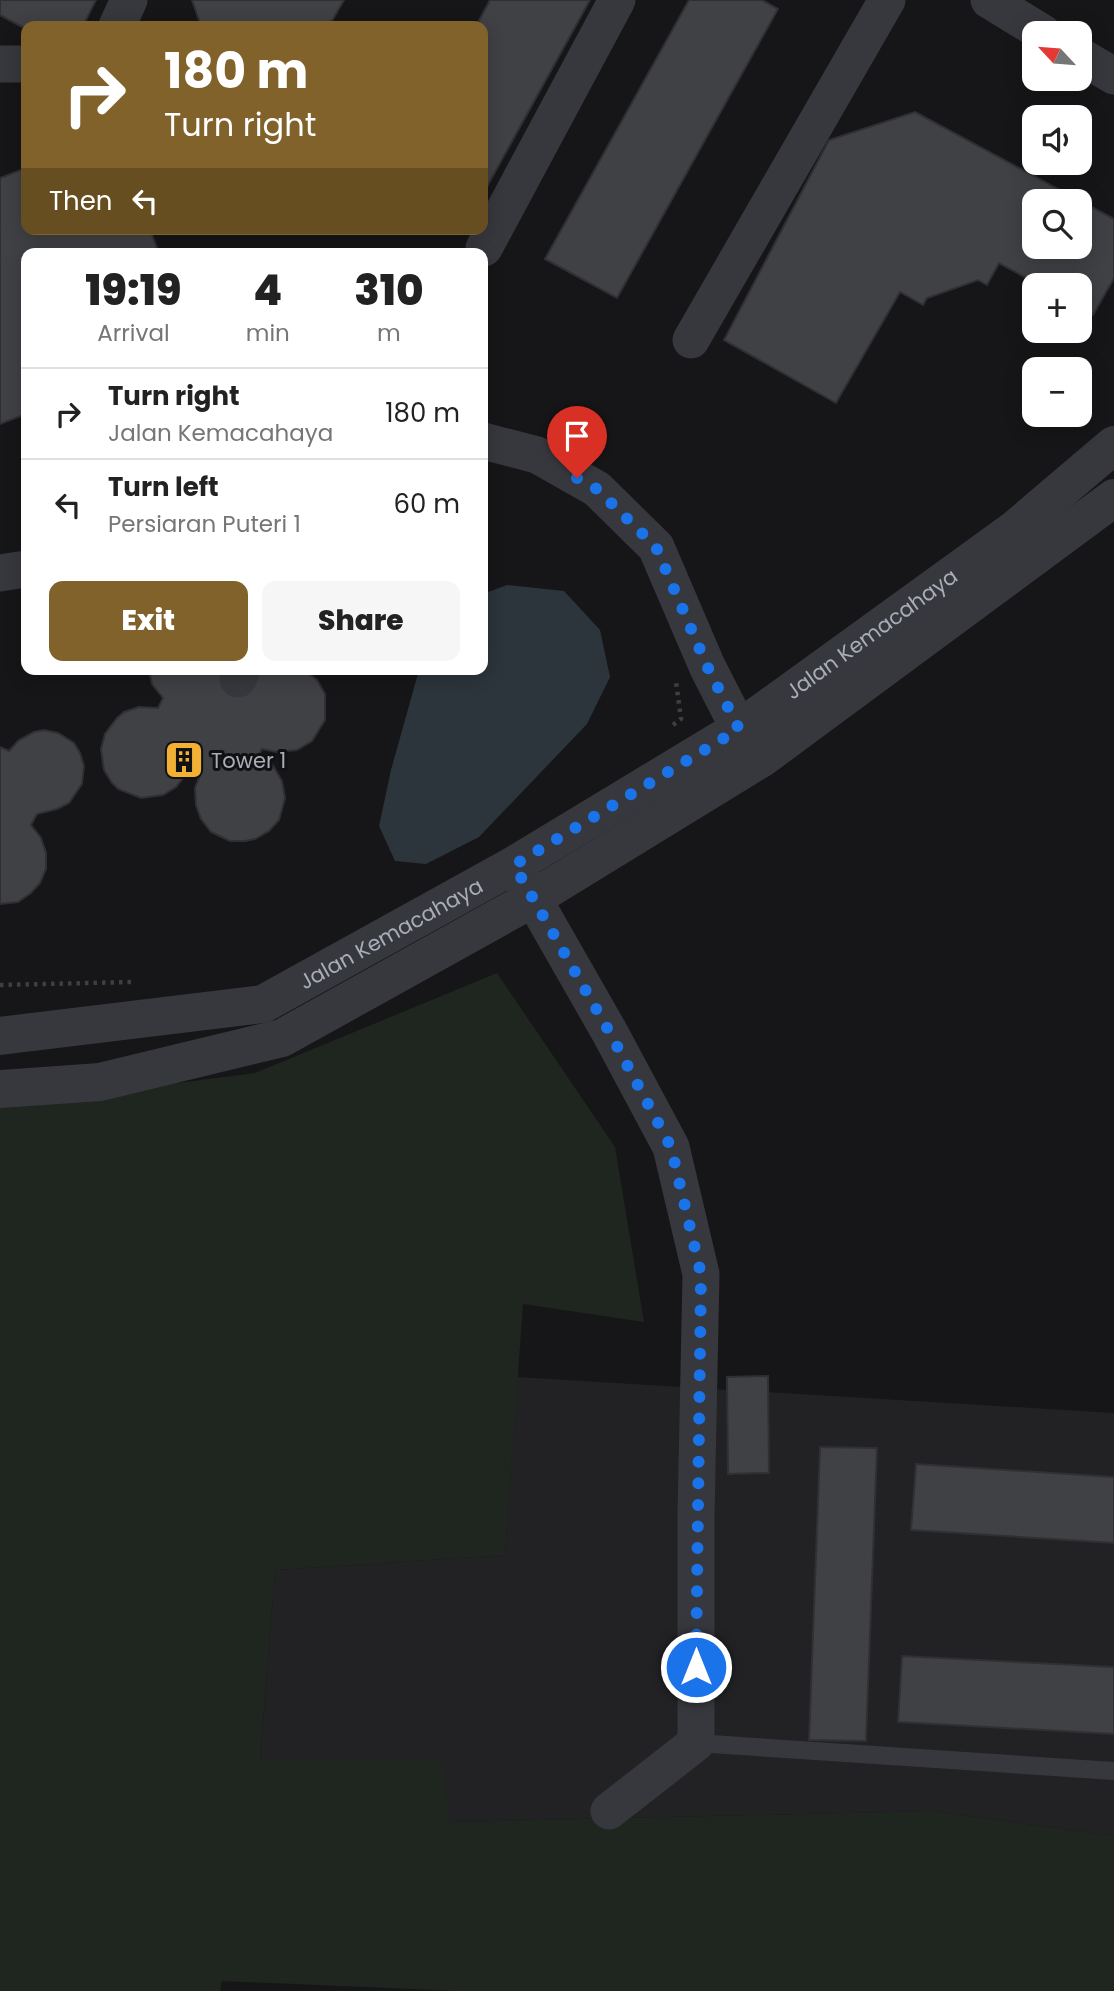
<!DOCTYPE html>
<meta charset="utf-8">
<style>
body{margin:0;font-family:Poppins,sans-serif;background:#f6f6f6;color:#222;height:100vh;display:flex;flex-direction:column;font-size:26px;white-space:nowrap}
*{box-sizing:border-box;margin:0}
p{font-size:23px;color:#767676}
.icon{flex:none;width:38px;height:38px;fill:none;stroke:currentColor;stroke-width:2;stroke-linecap:round;stroke-linejoin:round}
.map{position:relative;flex:1;overflow:hidden}
.panel{position:absolute;left:21px;top:248px;width:467px;height:427px;display:flex;flex-direction:column;background:#fff;border-radius:14px;box-shadow:0 4px 18px #0003}
.panel>*{flex:none}
.guide{position:absolute;left:21px;top:21px;width:467px;height:214px;border-radius:14px;box-shadow:0 4px 18px #0003;background:#80622a;color:#fff;overflow:hidden}
.needle{width:46px;rotate:296deg}
.tools{position:absolute;left:1022px;top:21px;display:grid;gap:14px}
.tools a{display:grid;place-items:center;width:70px;height:70px;border-radius:14px;background:#fff;box-shadow:0 4px 18px #0003;font-size:35px}
.pin{position:absolute;display:grid;place-items:center;width:60px;height:60px;color:#fff;margin:-72px -30px;border-radius:50% 50% 50% 0;rotate:-45deg;box-shadow:0 0 7px #0007}
.pin .icon{rotate:45deg}
.me{position:absolute;width:77px;margin:-38px;rotate:0deg;stroke-linejoin:round;filter:drop-shadow(0 0 5px #0008)}
.turn{display:flex;align-items:center;gap:24px;height:147px;padding:0 28px;font-size:32px}
.turn .icon{width:91px;height:91px;stroke-width:2.5}
.turn b{display:block;font-size:49px;line-height:60px}
.then{display:flex;align-items:center;height:66px;padding:0 28px;background:#0003;gap:14px;font-size:26px}
.eta{display:flex;justify-content:space-evenly;align-items:center;height:119px;text-align:center}
.eta b{font-size:42px;font-weight:800;line-height:49px}
.action{display:flex;gap:14px;margin-top:auto;padding:14px 28px}
.action a{flex:1;height:80px;border-radius:14px;background:#80622a;color:#fff;font-size:28px;font-weight:800;line-height:80px;text-align:center}
.action a+a{background:#f6f6f6;color:#222}
ul{padding:0;list-style:none}
li{display:flex;align-items:center;gap:21px;height:91px;padding:0 28px;border-top:2px solid #e0e0e0}
li div{flex:1}
li b{display:block;font-size:26px}
li em{font-style:normal}
.map>svg:first-child{display:block}
</style>
<div class="map">
<svg width="1114" height="1991" viewBox="0 0 1114 1991">
<rect width="100%" height="100%" fill="#161618"/>
<polygon fill="#222225" points="517,1377 1114,1413 1114,1836 932,1811 450,1822 260,1760 275,1570 505,1555"/>
<polygon fill="#1e261f" points="497,973 615,1147 644,1322 523,1304 505,1555 275,1570 260,1759 442,1760 450,1822 932,1811 1114,1836 1114,1991 457,1991 222,1981 220,1991 0,1991 0,1106 255,1073"/>
<polygon fill="#2c353c" points="507,585 564,591 600,630 610,677 587,724 479,837 426,864 395,861 379,826 391,770 419,670 483,670 483,594"/>
<g fill="#404145" stroke="#303034" stroke-width="2" fill-rule="evenodd">
<polygon points="0,0 96,0 83,26 26,26 26,29 0,15"/>
<polygon points="192,0 344,0 332,21 318,26 201,26"/>
<polygon points="490,0 590,0 483,194 483,26 476,26"/>
<polygon points="689,0 762,0 778,9 617,298 545,259"/>
<path d="M915 112 1114 219V278L1093 315 1080 307V285H1039L999 263 987 285 978 280 927 298 923 305 900 292 836 403 724 340 829 140ZM1034 201H1080V247H1034Z"/>
<polygon points="26,168 26,229 150,229 158,251 157,254 26,254 26,414 0,424 0,178"/>
<polygon points="149,670 304,670 317,680 325,694 325,720 312,741 297,750 277,752 262,749 259,755 272,764 282,781 285,798 279,820 269,831 255,839 245,841 230,841 211,832 201,819 196,805 195,788 199,778 187,773 176,787 163,795 141,798 118,789 112,783 104,770 101,749 105,734 117,718 124,712 139,707 158,708 163,698 152,684"/>
<polygon points="44,730 58,733 74,743 80,753 84,766 82,784 69,803 57,809 37,814 31,825 41,838 46,853 46,869 40,883 31,893 18,902 0,904 0,747 9,751 19,740 34,732"/>
<polygon points="768,1376 769,1473 728,1474 727,1377"/>
<polygon points="820,1447 877,1448 866,1741 809,1740"/>
<polygon points="916,1464 1114,1477 1114,1543 911,1530"/>
<polygon points="902,1656 1114,1667 1114,1734 898,1722"/>
</g>
<g fill="none" stroke-linecap="round" stroke-linejoin="round">
<g stroke="#3d3f44" stroke-width="4.5" stroke-dasharray="3.5 5" stroke-linecap="butt">
<polyline points="673,725 681,719 676,682"/>
<polyline points="0,985 132,982"/>
</g>
<polyline stroke="#37383d" stroke-width="18" points="696,1743 1114,1771"/>
<g stroke="#37383d" stroke-width="37">
<polyline points="989,0 1043,33"/>
<polyline points="117,26 129,0"/>
<polyline points="1080,56 1114,76"/>
<polyline points="0,64 26,64"/>
<polyline points="484,248 617,0"/>
<polyline points="691,340 887,0"/>
<polyline points="483,441 537,455 597,489 656,547 707,666 739,729 757,752"/>
<polyline points="0,573 26,569"/>
<polyline points="238,679 242,670"/>
<polyline points="518,872 610,1033 671,1147 701,1274 696,1515 696,1743 609,1811"/>
</g>
<g stroke="#37383d" stroke-width="38">
<path id="s1" d="M0 1036 263 1004 514 865 739 729 1014 530 1114 445"/>
<polyline points="0,1089 100,1082 282,1038 532,899 762,758 1114,498"/>
</g>
</g>
<g fill="none" stroke-linecap="round" stroke-linejoin="round">
<polyline stroke="#1a73e8" stroke-width="12" stroke-dasharray="0 21.6" points="577,478 597,489 656,547 707,666 739,729 514,865 610,1033 671,1147 701,1274 696,1667"/>
</g>
<defs>
<g id="building-square" transform="scale(2.0125)"><rect x="-9" y="-9" width="18" height="18" rx="4" fill="#f2b134" stroke="#111113"/><path d="M-4-6H4V6H1V3H-1V6H-4ZM-2.5-4.3h1.7v1.8h-1.7ZM.8-4.3h1.7v1.8H.8ZM-2.5-1h1.7V.8h-1.7ZM.8-1h1.7V.8H.8Z" fill="#111"/></g>
</defs>
<g fill-rule="evenodd">
<use href="#building-square" x="184" y="760"/>
</g>
<g text-anchor="middle" dominant-baseline="central" stroke-width="6" stroke-linejoin="round" paint-order="stroke">
<g font-size="21" fill="#a8adb8" stroke="#111113">
<text stroke="none"><textPath href="#s1" startOffset="978">Jalan Kemacahaya</textPath></text>
<text stroke="none"><textPath href="#s1" startOffset="411">Jalan Kemacahaya</textPath></text>
</g>
<g font-size="21" fill="#a8adb8" stroke="#111113" text-anchor="start">
<text x="211" y="760">Tower 1</text>
</g>
</g>
</svg>
<div class="tools">
<a><svg class="needle" viewBox="-14 -14 28 28"><path d="M0-13l5 13h-10z" fill="#e53935"/><path d="M0 13l5-13h-10z" fill="#767676"/></svg></a>
<a><svg class="icon" aria-label="sound" viewBox="0 0 24 24"><path d="M4 9h4l5-4v14l-5-4H4zM17 9q2 3 0 6"/></svg></a>
<a><svg class="icon" aria-label="search" viewBox="0 0 24 24"><circle cx="10" cy="10" r="6"/><path d="M15 15l6 6"/></svg></a>
<a>+</a>
<a>−</a>
</div>
<div class="pin" style="left:577px;top:478px;background:#d93025"><svg class="icon" aria-label="arrive" viewBox="0 0 24 24"><path d="M6 21V4h12l-3 4 3 4H6"/></svg></div>
<svg class="me" style="left:696px;top:1667px" viewBox="-20 -20 40 40"><circle r="17" fill="#1a73e8" stroke="#fff" stroke-width="3"/><path d="M0-11L8 9 0 5-8 9z" fill="#fff"/></svg>
<div class="guide">
<div class="turn"><svg class="icon" aria-label="right" viewBox="0 0 24 24"><path d="M7 20v-9h11M14 6l5 5-5 5"/></svg><div><b>180 m</b>Turn right</div></div>
<div class="then">Then<svg class="icon" aria-label="left" viewBox="0 0 24 24"><path d="M17 20v-9H6M10 6l-5 5 5 5"/></svg></div>
</div>
<section class="panel">
<div class="eta">
<div><b>19:19</b><p>Arrival</p></div>
<div><b>4</b><p>min</p></div>
<div><b>310</b><p>m</p></div>
</div>
<ul>
<li><svg class="icon" aria-label="right" viewBox="0 0 24 24"><path d="M7 20v-9h11M14 6l5 5-5 5"/></svg><div><b>Turn right</b><p>Jalan Kemacahaya</p></div><em>180 m</em></li>
<li><svg class="icon" aria-label="left" viewBox="0 0 24 24"><path d="M17 20v-9H6M10 6l-5 5 5 5"/></svg><div><b>Turn left</b><p>Persiaran Puteri 1</p></div><em>60 m</em></li>
</ul>
<div class="action"><a>Exit</a><a>Share</a></div>
</section>
</div>
